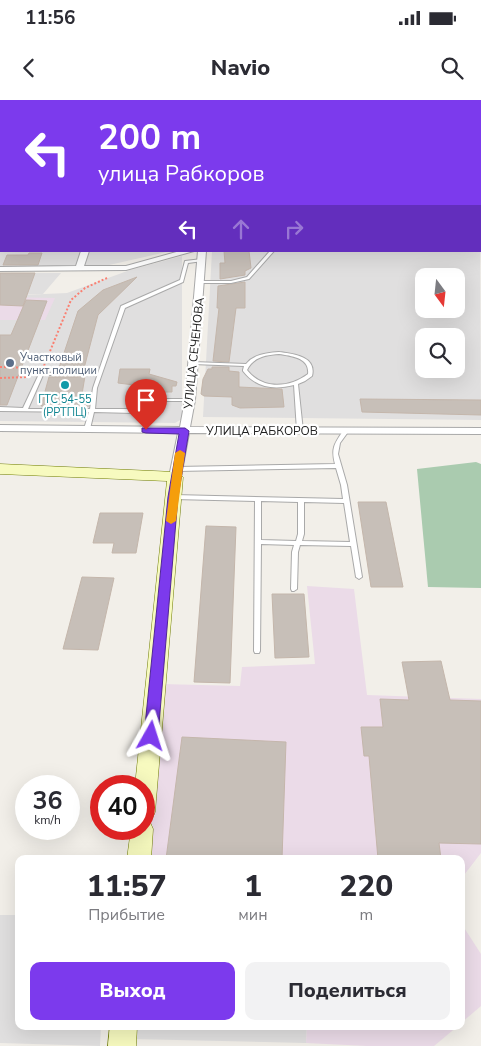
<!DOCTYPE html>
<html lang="ru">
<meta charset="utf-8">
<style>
body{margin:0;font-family:"Nunito Sans",sans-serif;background:#f2f2f3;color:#2b2b33;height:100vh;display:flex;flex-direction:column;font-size:19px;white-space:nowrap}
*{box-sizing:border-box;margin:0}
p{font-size:16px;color:#7c7c81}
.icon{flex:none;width:28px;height:28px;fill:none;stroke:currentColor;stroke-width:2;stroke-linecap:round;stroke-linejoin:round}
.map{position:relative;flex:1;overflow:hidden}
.details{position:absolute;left:15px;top:755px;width:450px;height:175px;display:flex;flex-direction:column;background:#fff;border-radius:10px;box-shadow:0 5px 20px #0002}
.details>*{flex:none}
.banner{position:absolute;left:0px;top:0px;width:481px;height:152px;box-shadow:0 5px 20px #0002;background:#7c3aed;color:#fff;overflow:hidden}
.needle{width:32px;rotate:165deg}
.controls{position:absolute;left:415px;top:168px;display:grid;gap:10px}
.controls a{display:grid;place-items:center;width:50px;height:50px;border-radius:10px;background:#fff;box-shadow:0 5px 20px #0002;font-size:25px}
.speed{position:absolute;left:15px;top:675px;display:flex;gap:10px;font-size:25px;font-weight:700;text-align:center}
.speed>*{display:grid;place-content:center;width:65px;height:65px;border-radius:50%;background:#fff;box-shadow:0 5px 20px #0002;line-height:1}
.speed small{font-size:12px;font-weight:400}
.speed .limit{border:8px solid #d22;background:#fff;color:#111}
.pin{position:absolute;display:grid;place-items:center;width:42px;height:42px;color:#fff;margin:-51px -21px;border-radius:50% 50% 50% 0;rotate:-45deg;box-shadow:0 0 5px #0007}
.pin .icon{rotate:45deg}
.me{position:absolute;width:55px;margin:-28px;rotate:6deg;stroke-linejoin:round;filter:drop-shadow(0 0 4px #0008)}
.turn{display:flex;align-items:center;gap:18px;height:105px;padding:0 15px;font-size:22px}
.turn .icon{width:65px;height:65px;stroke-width:2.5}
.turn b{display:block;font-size:35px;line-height:42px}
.lanes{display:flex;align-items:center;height:48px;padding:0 15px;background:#0003;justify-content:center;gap:25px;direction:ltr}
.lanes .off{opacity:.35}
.eta{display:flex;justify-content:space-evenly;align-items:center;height:85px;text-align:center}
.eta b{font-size:30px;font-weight:800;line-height:35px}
.primary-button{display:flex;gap:10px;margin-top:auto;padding:10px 15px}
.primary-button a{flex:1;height:58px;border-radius:10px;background:#7c3aed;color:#fff;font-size:20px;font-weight:800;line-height:58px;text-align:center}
.primary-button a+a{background:#f2f2f3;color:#2b2b33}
.status{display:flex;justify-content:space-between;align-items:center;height:35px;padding:0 25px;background:#fff;direction:ltr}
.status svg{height:14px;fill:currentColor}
header{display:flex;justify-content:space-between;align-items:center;height:65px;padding:0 15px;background:#fff;font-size:22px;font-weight:800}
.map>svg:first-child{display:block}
</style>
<div class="status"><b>11:56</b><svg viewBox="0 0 49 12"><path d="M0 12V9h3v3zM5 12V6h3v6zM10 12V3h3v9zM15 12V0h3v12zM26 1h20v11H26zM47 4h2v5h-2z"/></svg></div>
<header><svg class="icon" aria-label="back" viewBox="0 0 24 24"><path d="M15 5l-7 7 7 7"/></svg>Navio<svg class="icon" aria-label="search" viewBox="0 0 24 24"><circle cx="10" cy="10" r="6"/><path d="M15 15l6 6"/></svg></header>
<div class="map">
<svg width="481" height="946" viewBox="0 0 481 946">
<rect width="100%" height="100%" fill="#f2efe9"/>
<g fill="#e0dfdf" fill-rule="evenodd">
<polygon points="0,87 1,151 82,151 77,167 0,167"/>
<path d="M480 116 481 320 203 317 212 151H480ZM424 176H456V209H424ZM424 236H456V269H424Z"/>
<polygon points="90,151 171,151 109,165 84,166"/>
<polygon points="182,156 182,319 175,323 0,321 0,196 67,193 130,170"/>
<polygon points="0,173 61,173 43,194 0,195"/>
<polygon points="0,815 19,815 19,926 101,926 100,946 0,943"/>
<polygon points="132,926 307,926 306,943 131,939"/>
</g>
<g fill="#ebdbe8">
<polygon points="0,197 55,198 45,220 0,220"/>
<polygon points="307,486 354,489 367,595 481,599 481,753 461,779 461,759 148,759 161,584 240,586 242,567 315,564"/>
<polygon points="461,823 481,854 481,906 461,923"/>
<polygon points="307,926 458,926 434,946 367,946 306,943"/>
</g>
<polygon fill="#aacbaf" points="476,362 481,364 481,488 428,487 417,369"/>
<g fill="#c7bfb8" stroke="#c4b6ab">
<polygon points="224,151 249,151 251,168 245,171 245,175 220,179 220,163 225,163"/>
<polygon points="29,153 42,153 38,165 3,165 7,155 28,155"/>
<polygon points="0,173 35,173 23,206 0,205"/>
<polygon points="137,177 98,215 82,276 85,276 82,294 90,296 89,306 41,306 49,277 78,277 82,275 78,271 58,271 78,211 103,190"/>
<polygon points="245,182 245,208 236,208 229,262 213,261 219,208 217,208 218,186"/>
<polygon points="26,200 47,201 7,305 0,305 0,235 11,235"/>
<polygon points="212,267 229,267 229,271 239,272 239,287 282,289 284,307 240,308 232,305 232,297 204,296 201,294 203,279 208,269 212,269"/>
<polygon points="120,269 150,269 149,274 177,282 176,286 172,286 172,292 141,292 142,286 118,283"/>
<polygon points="360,299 481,300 481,315 362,312"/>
<polygon points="358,402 386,402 403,487 371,487"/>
<polygon points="100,413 143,413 136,453 112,453 114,443 93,443"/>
<polygon points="206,426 236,427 230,583 194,582"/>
<polygon points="82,477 114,478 98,550 63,549"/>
<polygon points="272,494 304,494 309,557 275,558"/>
<polygon points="441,561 450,600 481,601 481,744 439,743 441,759 378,759 369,656 364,656 361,627 383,627 380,599 409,600 402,562"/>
<polygon points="182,637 286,642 282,759 166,759"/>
</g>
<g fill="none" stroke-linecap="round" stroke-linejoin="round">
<g stroke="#a9a9a9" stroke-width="2">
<g id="lane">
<polygon points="28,0 81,0 80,1 27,1"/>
<polygon points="173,0 176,0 175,1 173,1"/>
<rect x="222" y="0" width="2" height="1"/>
<polygon points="302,0 342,0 343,1 301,1"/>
<polygon points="461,0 464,0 464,1 462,1"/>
<rect x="0" y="3" width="1" height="2"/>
<rect x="480" y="17" width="1" height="2"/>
<rect x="480" y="33" width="1" height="2"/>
<rect x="0" y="85" width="1" height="2"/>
<rect x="480" y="130" width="1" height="2"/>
<rect x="480" y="148" width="1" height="2"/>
<polygon points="270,151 274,151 249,179 231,183 201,183 199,182 201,181 231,181 247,177"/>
<polygon points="202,159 204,160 203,161 188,163 183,182 125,208 97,288 95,309 132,309 136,300 138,299 190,299 192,300 192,301 140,301 137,311 134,313 94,312 90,329 87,331 84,329 89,312 0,311 0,307 23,308 39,274 41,273 78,273 80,274 78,275 43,275 28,309 90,309 93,288 121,206 180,180 185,161"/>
<path d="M279 252C293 254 317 256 312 276L305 281 298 284 303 331 302 332 300 333 297 331 294 285C274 290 256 288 243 271V270L244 266 193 264 191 263 193 262 246 264C254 254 267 253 279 252ZM279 254C292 256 310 258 308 274 289 288 263 290 247 270 253 257 266 255 279 254Z"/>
<path d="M345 330 348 332 340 343 338 354 347 385 362 477 359 479 356 477 351 446 300 445 298 452 297 489 294 491H292L291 489 292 452 294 445 261 444 260 551 259 553H255L254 551 255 401 174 399 171 397 174 395 343 399 341 385 336 368 177 371 174 369 177 367 335 364C331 349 334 344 343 331ZM261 401 298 402V434L296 441 261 440ZM304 402 344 403 350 442 302 441 304 434Z"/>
</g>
</g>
<g stroke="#a9a9a9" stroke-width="2">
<g id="street">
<rect x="367" y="0" width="6" height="1"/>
<rect x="0" y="35" width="1" height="4"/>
<rect x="480" y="41" width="1" height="4"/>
<rect x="480" y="70" width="1" height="4"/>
<rect x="480" y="90" width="1" height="4"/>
<polygon points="81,151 89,151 84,166 126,166 180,151 194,151 126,170 0,171 0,167 76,166"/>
<polygon points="198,151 206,151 195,300 190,327 481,328 481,334 189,333 181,377 175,380 169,377 178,333 0,331 0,325 180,327 185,300"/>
</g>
</g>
<g stroke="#707d05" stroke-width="1">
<g id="secondary">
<polygon points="0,364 175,372 183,377 155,712 152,719 146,721 150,722 153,729 151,759 127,759 131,729 144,729 144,686 135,686 167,381 0,374"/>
<polygon points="110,926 137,926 136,946 108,946"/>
</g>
</g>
<g stroke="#fa8072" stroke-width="2" stroke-dasharray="2 2" stroke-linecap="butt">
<polyline points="44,266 71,200 85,188 107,178"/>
<polyline points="0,267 36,268"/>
<polyline points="0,278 28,277"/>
</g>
<use href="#lane" fill="#fff" fill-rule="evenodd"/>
<use href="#street" fill="#fff" fill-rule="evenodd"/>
<use href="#secondary" fill="#f7fabf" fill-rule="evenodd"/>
</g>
<polygon fill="#7c3aed" stroke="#51269a" points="142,328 185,328 189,331 178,397 158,636 151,641 144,636 168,397 179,334 146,333 142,332"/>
<polygon fill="#f59e0b" points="180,350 185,353 176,421 171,424 166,421 175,353"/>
<circle fill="#5c6f8a" stroke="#fff" stroke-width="2" cx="10" cy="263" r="5"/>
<circle fill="#0f9aa8" stroke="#fff" stroke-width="2" cx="65" cy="285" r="5"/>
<g text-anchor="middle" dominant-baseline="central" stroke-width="4.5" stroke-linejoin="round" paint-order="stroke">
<g font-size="11" fill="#4e5e75" stroke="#fff" text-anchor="start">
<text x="20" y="257">Участковый<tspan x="20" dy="13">пункт полиции</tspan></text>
</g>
<g font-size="11" fill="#0d838f" stroke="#fff">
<text x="65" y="299">ГТС 54-55<tspan x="65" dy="13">(РРТПЦ)</tspan></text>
</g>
<g font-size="12" fill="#222" stroke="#fff">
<text transform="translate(194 253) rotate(-84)">УЛИЦА СЕЧЕНОВА</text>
<text x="262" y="331">УЛИЦА РАБКОРОВ</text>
</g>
</g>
</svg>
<div class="controls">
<a><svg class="needle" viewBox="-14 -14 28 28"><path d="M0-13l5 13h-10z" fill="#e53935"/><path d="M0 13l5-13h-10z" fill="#7c7c81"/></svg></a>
<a><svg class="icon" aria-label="search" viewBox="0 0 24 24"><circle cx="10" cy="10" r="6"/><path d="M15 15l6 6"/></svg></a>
</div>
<div class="speed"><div>36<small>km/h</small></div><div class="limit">40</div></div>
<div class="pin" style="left:146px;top:330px;background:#d93025"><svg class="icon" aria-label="arrive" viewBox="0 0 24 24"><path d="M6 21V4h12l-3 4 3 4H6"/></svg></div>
<svg class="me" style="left:151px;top:636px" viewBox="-20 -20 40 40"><path d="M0-17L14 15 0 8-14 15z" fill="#7c3aed" stroke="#fff" stroke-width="4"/></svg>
<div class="banner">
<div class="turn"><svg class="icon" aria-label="left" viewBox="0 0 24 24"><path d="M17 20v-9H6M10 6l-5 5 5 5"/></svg><div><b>200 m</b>улица Рабкоров</div></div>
<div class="lanes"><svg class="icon" aria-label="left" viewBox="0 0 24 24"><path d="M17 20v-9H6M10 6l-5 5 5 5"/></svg><svg class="icon off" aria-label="ahead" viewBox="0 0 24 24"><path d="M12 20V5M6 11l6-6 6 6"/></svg><svg class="icon off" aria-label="right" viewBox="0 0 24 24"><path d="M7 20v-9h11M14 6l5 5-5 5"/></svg></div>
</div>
<section class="details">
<div class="eta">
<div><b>11:57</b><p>Прибытие</p></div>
<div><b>1</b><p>мин</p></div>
<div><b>220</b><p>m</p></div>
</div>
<div class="primary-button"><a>Выход</a><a>Поделиться</a></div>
</section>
</div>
